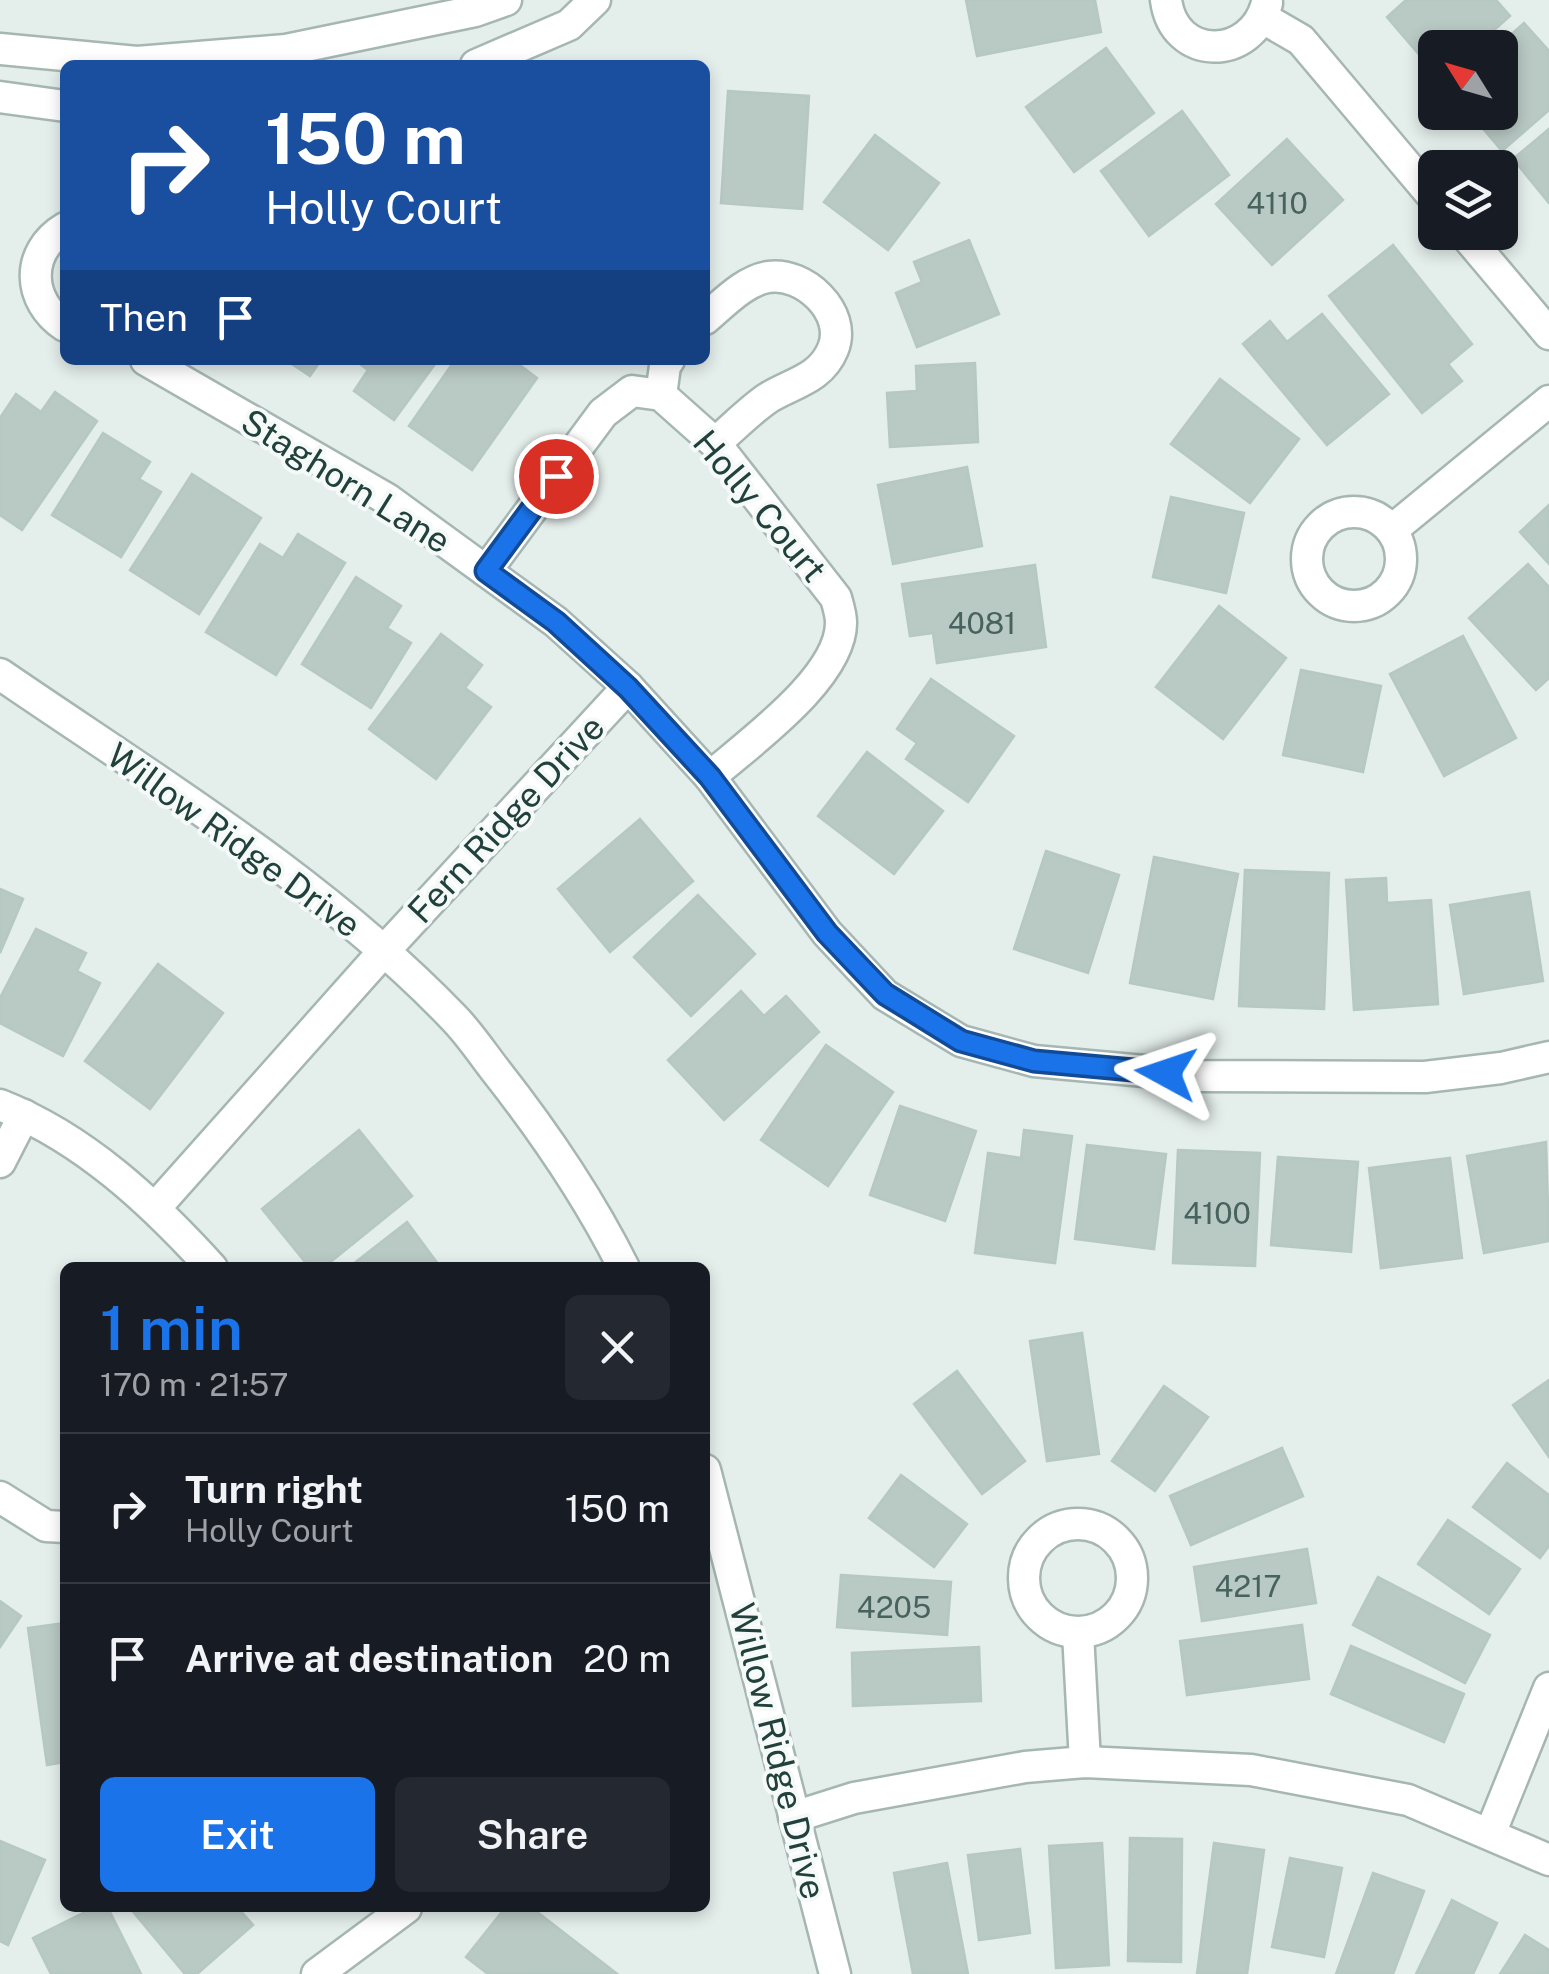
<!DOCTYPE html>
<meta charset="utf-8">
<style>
body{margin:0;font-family:"Public Sans",sans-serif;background:#242831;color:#f1f3f6;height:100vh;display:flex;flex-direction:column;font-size:38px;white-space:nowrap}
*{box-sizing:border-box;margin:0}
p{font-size:32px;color:#9ea1a6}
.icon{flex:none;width:55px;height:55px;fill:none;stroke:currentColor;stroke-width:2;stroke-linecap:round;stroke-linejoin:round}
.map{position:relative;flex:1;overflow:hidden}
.drawer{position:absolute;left:60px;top:1262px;width:650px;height:650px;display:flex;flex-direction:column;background:#171b24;border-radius:15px;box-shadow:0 5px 15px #0003}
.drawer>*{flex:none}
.hud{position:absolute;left:60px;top:60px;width:650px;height:305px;border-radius:15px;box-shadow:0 5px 15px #0003;background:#1a4fa0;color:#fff;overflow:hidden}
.needle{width:65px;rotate:307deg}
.tools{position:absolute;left:1418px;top:30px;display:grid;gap:20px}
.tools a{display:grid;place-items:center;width:100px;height:100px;border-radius:15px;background:#171b24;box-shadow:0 5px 15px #0003;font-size:50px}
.pin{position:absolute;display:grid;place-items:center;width:85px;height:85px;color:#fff;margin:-42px;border:5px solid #fff;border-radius:50%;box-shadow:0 2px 10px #0007}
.me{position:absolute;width:110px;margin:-55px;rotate:275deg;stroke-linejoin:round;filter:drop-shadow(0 0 8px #0008)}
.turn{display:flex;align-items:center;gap:35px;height:210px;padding:0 40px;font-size:45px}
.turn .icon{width:130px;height:130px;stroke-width:2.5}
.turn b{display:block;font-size:70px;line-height:85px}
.then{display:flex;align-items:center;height:95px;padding:0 40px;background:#0003;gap:20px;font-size:38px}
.round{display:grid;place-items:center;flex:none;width:105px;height:105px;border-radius:15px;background:#242831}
.summary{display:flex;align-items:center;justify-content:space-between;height:170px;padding:0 40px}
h1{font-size:60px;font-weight:600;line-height:75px;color:#1a73e8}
.action{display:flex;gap:20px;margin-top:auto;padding:20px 40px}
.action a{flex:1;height:115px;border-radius:15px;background:#1a73e8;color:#fff;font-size:40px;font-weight:600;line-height:115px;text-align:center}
.action a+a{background:#242831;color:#f1f3f6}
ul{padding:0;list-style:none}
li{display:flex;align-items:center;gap:30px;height:150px;padding:0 40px;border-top:2px solid #363941}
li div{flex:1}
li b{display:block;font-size:38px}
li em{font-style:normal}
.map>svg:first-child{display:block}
</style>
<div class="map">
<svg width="1549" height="1974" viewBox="0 0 1549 1974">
<rect width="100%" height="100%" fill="#e4eeeb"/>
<g fill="#b9c9c4" stroke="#b6c8c2" stroke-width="2.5">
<polygon points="966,0 1095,0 1101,32 977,56"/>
<polygon points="1406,0 1496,0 1510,16 1474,48 1435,48 1435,73 1387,17"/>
<polygon points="1524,23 1549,51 1549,110 1502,151 1469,112 1500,112 1500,48 1496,48"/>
<polygon points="1106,48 1154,113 1074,172 1026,107"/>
<polygon points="728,91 809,96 802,209 721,203"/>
<polygon points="1182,111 1229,175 1149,236 1101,171"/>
<polygon points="1549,129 1549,203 1513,159"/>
<polygon points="875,135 939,183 888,250 824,202"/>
<polygon points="1287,139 1343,200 1272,265 1216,204"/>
<polygon points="969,240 999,314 917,347 896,293 922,282 914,262"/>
<polygon points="1393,245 1472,344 1448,364 1462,381 1422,413 1329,296"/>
<polygon points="1322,314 1389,394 1327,445 1243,344 1270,321 1287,342"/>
<polygon points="286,360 321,360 310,376"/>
<polygon points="355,360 438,360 394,420 354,391 368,370"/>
<polygon points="455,360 513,360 537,378 472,470 409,426"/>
<polygon points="975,363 978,442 890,447 887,393 917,391 916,366"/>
<polygon points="1220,379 1299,439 1250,503 1171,444"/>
<polygon points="55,392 97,421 22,530 0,515 0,418 16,394 41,412"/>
<polygon points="103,433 150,462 139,479 161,492 121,557 52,515"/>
<polygon points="967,467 982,546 893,564 878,485"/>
<polygon points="192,474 261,518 199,614 130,570"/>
<polygon points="1171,497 1244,513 1226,593 1153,577"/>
<polygon points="1549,505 1549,564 1520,532"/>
<polygon points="298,534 345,563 276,675 206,632 260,544 283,558"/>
<polygon points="1528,564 1549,587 1549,678 1536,690 1469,618"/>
<polygon points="1035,565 1046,647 937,663 933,633 910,636 902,584"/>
<polygon points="356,577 401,606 387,628 411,643 371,708 302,664"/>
<polygon points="1219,606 1286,658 1223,739 1156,687"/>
<polygon points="441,634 482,665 465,688 491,707 436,779 369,729"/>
<polygon points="1463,636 1516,738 1444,776 1390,674"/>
<polygon points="1301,670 1381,686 1363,772 1283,755"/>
<polygon points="931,679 1014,736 968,802 906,759 917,743 897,729"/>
<polygon points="867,752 943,811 894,874 818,816"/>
<polygon points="640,819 693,881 610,952 558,889"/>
<polygon points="1046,851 1119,875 1088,973 1014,949"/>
<polygon points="1154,857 1238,874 1213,999 1130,983"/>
<polygon points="1245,870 1329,873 1324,1009 1239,1006"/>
<polygon points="1386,878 1387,903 1431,900 1438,1004 1354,1010 1346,880"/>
<polygon points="0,889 23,899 0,953"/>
<polygon points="1529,892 1543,981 1464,994 1450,905"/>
<polygon points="698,895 755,954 691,1016 634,957"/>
<polygon points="36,929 86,953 77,971 100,983 63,1056 0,1023 0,998"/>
<polygon points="158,964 223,1013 150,1109 85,1061"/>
<polygon points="741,991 764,1016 786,996 819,1032 724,1120 668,1060"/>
<polygon points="826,1045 893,1092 828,1186 761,1140"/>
<polygon points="900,1106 976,1131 945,1221 870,1195"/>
<polygon points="359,1130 412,1196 323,1268 310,1268 262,1209"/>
<polygon points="1024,1130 1072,1136 1055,1263 975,1253 988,1153 1021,1158"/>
<polygon points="1546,1142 1549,1241 1484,1253 1467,1156"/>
<polygon points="1087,1145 1166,1154 1154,1249 1075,1239"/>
<polygon points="1178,1150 1260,1153 1255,1266 1173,1263"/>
<polygon points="1278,1157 1358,1162 1351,1252 1271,1245"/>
<polygon points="1450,1158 1462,1258 1381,1268 1369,1168"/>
<polygon points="407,1222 441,1268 348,1268"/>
<polygon points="1082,1333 1099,1454 1047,1461 1030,1341"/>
<polygon points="957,1371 1025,1461 982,1494 914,1404"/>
<polygon points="1549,1380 1549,1457 1513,1405"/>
<polygon points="1164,1386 1208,1417 1155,1491 1112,1461"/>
<polygon points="1282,1448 1303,1496 1191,1545 1170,1496"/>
<polygon points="1507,1463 1549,1495 1549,1546 1540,1558 1473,1507"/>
<polygon points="901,1475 967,1524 934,1567 869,1518"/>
<polygon points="1448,1520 1520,1569 1489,1614 1418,1564"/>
<polygon points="1307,1549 1316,1603 1202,1621 1194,1567"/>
<polygon points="841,1575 951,1582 947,1635 837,1627"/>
<polygon points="1378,1577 1490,1635 1465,1683 1353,1625"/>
<polygon points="0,1601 21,1616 0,1647"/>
<polygon points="65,1623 65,1762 47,1765 28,1628"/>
<polygon points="1302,1625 1309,1679 1187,1695 1180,1641"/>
<polygon points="1351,1646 1464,1694 1444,1742 1331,1694"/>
<polygon points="979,1647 981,1701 853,1706 852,1653"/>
<polygon points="1130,1838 1182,1839 1181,1962 1128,1961"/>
<polygon points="0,1841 45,1860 8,1945 0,1941"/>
<polygon points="1102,1843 1109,1965 1056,1968 1049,1846"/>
<polygon points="1214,1843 1264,1850 1247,1974 1197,1974"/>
<polygon points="1020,1849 1030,1933 979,1940 968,1855"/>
<polygon points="1290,1858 1342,1868 1324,1957 1272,1947"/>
<polygon points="947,1863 968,1974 913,1974 894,1873"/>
<polygon points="1373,1873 1424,1891 1393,1974 1336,1974"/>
<polygon points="1452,1900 1497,1923 1473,1974 1416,1974"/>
<polygon points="93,1908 108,1908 141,1974 51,1974 33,1938"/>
<polygon points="130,1908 238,1908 253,1925 197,1974 185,1974"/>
<polygon points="505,1908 532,1908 616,1973 488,1974 466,1957"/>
<polygon points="1525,1935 1549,1950 1549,1974 1500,1974"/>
</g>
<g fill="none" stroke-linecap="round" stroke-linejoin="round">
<g stroke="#a6b7b3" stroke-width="35">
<g id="minor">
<path d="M1166 0C1174 62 1252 61 1267 3"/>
<polyline points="1263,18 1301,40 1435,199"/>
<polyline points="0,49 137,62 286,50 475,11 506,0"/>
<polyline points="476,65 569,25 595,0"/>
<polyline points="0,97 65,106"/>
<path d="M65 228C25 252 27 301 65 326"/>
<polyline points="1463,232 1549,334"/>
<path d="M705 319C723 304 744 281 768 277 803 271 848 312 833 349 821 379 792 383 768 398 749 411 732 429 715 443"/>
<polyline points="146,360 387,499 556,622 628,687 710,777 827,933 885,995 961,1041 1034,1061 1199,1076 1425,1077 1501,1068 1549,1057"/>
<polyline points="661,395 665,366 669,360"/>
<circle cx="1354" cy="559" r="47"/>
<polyline points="1392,530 1549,401"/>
<path d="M486 571 603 413 632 391 661 395 715 443 836 598C838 605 841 615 841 622 842 677 749 743 710 777"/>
<path d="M0 674C156 781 321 880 453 1017 469 1033 482 1053 496 1071 544 1132 589 1198 624 1268"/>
<path d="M0 1105C84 1138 152 1202 212 1268"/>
<polyline points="0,1162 24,1115"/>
<polyline points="156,1207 384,951 628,687"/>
<polyline points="705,1470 835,1974"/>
<polyline points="0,1497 46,1526 65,1527"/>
<circle cx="1078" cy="1578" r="54"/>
<polyline points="1078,1633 1085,1762"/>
<polyline points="794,1817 854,1798 1025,1767 1085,1762 1251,1770 1408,1800 1549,1860"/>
<polyline points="1490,1834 1549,1688"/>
<polyline points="317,1974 406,1908"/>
</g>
</g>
<use href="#minor" stroke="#fff" stroke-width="30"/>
</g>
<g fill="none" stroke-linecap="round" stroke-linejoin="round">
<g stroke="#114b97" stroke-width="25">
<polyline id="route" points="556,476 486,571 556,622 628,688 710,777 827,933 885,994 961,1041 1034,1061 1166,1073"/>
</g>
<use href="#route" stroke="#1a73e8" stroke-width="18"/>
</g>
<g text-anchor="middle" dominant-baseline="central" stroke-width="8" stroke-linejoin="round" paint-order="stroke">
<g font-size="30" fill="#48635e">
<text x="1277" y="203">4110</text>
<text x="982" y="623">4081</text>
<text x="1217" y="1213">4100</text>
<text x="1248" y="1586">4217</text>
<text x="894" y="1607">4205</text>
</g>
<g font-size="35" fill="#22413c" stroke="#f5faf8">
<text transform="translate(346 481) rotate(32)">Staghorn Lane</text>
<text transform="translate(760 506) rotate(50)">Holly Court</text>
<text transform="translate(506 819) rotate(-47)">Fern Ridge Drive</text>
<text transform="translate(234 840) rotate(36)">Willow Ridge Drive</text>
<text transform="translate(778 1751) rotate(76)">Willow Ridge Drive</text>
</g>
</g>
</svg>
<div class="tools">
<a><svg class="needle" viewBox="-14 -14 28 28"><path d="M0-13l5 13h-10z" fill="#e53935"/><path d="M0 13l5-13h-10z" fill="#9ea1a6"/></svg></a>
<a><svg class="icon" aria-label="layers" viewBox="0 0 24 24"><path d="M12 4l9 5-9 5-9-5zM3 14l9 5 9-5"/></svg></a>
</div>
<div class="pin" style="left:556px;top:476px;background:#d93025"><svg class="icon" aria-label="arrive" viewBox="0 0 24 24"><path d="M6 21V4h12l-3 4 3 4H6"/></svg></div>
<svg class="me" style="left:1166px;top:1073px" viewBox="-20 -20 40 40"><path d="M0-17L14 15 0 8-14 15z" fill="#1a73e8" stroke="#fff" stroke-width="4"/></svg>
<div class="hud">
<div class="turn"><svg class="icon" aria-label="right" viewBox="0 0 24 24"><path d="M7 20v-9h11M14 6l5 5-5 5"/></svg><div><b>150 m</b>Holly Court</div></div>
<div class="then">Then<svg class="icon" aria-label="arrive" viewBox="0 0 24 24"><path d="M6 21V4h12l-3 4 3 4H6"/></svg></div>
</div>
<section class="drawer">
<div class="summary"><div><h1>1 min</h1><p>170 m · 21:57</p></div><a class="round"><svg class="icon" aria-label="close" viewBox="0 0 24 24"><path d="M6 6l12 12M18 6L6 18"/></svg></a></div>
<ul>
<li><svg class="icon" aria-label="right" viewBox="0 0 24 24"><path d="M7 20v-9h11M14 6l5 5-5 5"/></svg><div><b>Turn right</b><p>Holly Court</p></div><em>150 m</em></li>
<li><svg class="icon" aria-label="arrive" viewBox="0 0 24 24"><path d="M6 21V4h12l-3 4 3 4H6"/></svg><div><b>Arrive at destination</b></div><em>20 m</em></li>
</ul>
<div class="action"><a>Exit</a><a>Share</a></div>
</section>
</div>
